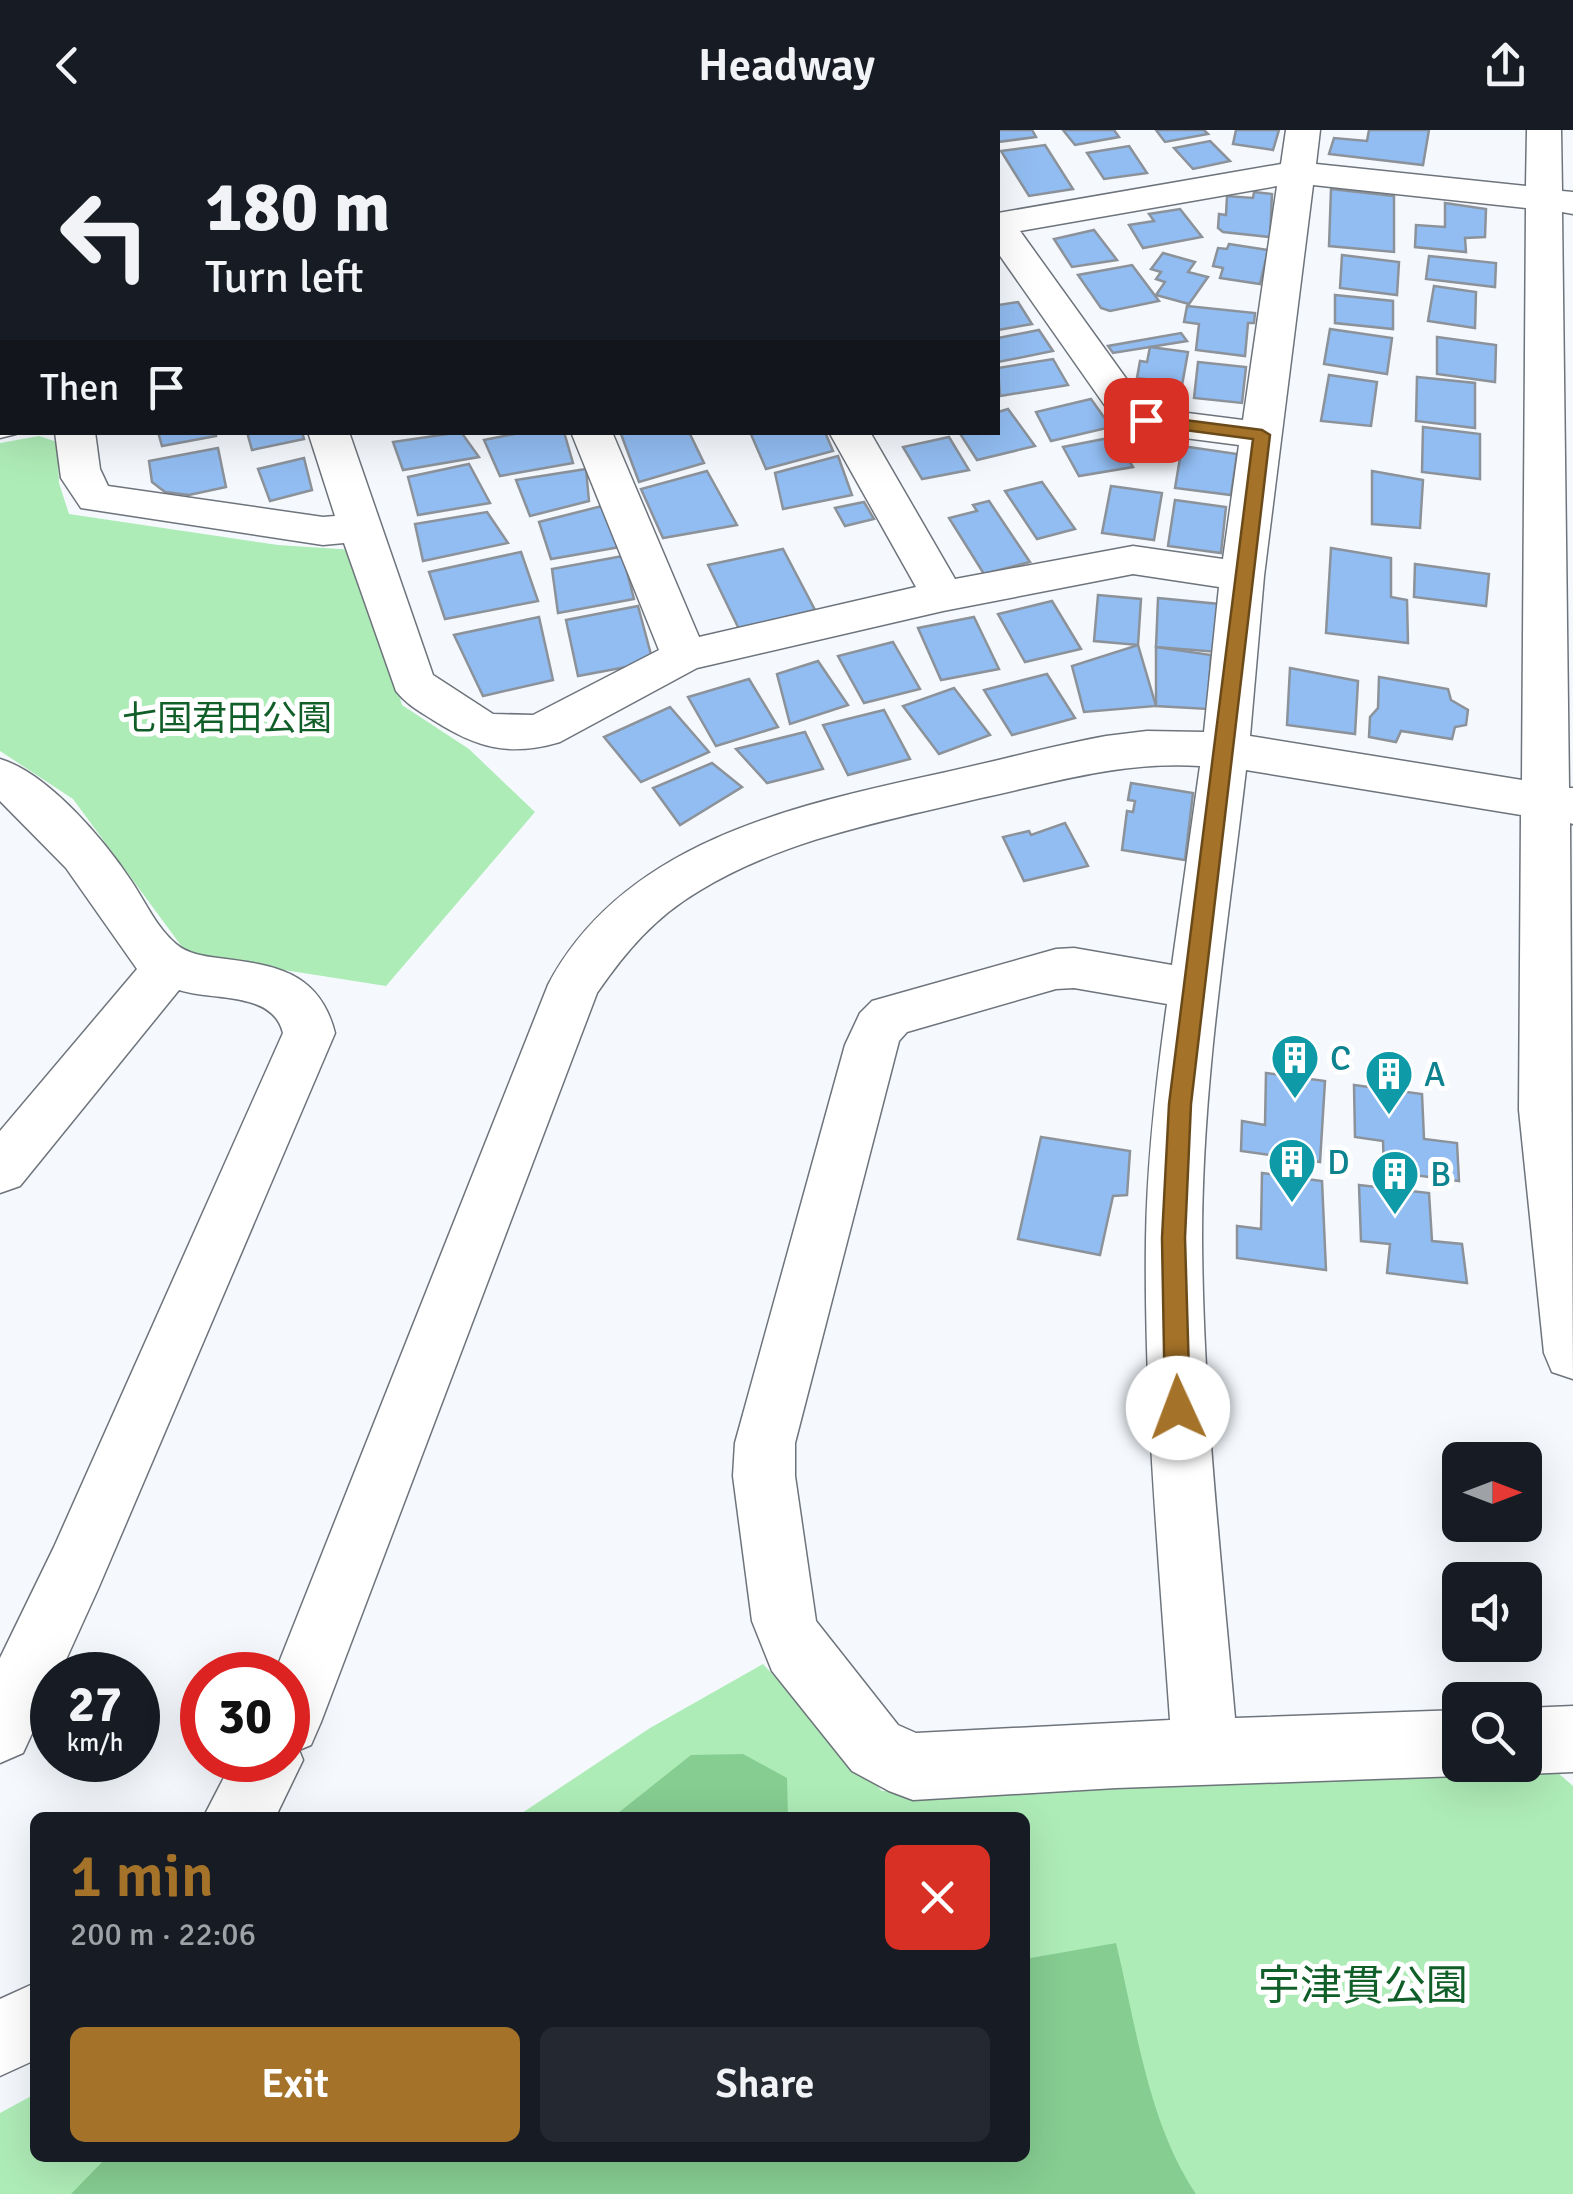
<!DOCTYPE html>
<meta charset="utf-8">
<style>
body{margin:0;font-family:Signika,"Noto Sans JP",sans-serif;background:#242831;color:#f1f3f6;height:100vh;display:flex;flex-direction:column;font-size:38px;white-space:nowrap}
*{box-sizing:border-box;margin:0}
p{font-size:32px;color:#9ea1a6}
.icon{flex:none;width:55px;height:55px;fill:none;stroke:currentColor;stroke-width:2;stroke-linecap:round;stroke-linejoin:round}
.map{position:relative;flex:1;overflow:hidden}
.sheet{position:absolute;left:30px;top:1682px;width:1000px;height:350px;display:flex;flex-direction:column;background:#171b24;border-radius:15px;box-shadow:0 10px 40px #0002}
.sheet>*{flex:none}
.hud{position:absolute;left:0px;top:0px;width:1000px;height:305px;box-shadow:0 10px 40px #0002;background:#171b24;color:#f1f3f6;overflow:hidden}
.needle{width:65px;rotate:90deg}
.controls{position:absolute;left:1442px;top:1312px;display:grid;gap:20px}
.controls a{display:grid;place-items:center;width:100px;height:100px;border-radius:15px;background:#171b24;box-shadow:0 10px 40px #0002;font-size:50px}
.speed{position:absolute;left:30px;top:1522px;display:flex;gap:20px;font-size:50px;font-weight:700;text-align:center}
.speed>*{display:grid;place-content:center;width:130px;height:130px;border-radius:50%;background:#171b24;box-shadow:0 10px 40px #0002;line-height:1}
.speed small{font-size:25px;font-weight:400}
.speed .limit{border:15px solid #d22;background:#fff;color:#111}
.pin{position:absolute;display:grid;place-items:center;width:85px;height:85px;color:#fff;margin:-42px;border-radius:20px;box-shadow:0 5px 15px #0006}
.me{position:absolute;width:110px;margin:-55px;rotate:358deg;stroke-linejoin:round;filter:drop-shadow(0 0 8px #0008)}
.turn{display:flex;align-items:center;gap:35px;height:210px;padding:0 40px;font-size:45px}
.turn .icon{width:130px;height:130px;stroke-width:2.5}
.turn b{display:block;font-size:70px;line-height:85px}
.then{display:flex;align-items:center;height:95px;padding:0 40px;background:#0003;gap:20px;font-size:38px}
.round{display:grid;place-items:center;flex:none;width:105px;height:105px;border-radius:15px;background:#242831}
.head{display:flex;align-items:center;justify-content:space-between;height:170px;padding:0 40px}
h1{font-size:60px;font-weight:600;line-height:75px;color:#a47228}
.primary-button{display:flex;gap:20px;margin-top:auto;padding:20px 40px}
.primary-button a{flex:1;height:115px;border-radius:15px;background:#a47228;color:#fff;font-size:40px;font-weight:600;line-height:115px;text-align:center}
.primary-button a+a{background:#242831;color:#f1f3f6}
header{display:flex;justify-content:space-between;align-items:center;height:130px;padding:0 40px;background:#171b24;font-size:45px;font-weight:600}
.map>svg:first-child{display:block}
</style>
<header><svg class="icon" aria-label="back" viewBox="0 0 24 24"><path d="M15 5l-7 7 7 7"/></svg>Headway<svg class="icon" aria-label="share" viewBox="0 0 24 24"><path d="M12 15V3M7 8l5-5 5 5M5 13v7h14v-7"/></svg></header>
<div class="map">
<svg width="1573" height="2064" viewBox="0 0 1573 2064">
<rect width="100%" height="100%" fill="#f5f9fe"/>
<g fill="#aeecb7">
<polygon points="39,306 57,312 59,353 69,384 278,415 355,420 402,575 469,619 535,682 386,856 188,825 73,669 0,621 0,313"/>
<polygon points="763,1534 882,1661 1557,1642 1573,1656 1573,2064 0,2064 0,1983 35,1964 35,2028 1025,2028 1025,1688 516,1687 650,1598"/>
</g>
<g fill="#86cd91">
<polygon points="743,1624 787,1648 788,1687 613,1687 691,1625"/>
<path d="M1116 1813C1136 1895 1148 1993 1196 2064H71L106 2028H1025V1829Z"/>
</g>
<g fill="#92bdf2" stroke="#8c929a" stroke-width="2.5">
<polygon points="990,0 1032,0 1036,7 998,12 998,2"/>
<polygon points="1063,0 1114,0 1119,7 1075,15"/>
<polygon points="1156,0 1204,0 1208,4 1165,12"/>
<polygon points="1236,0 1279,0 1273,20 1233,14"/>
<polygon points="1369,0 1429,0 1423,35 1329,24 1334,8 1367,11"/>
<polygon points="1210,11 1230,31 1193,39 1174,18"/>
<polygon points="1045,15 1073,59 1029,66 1001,21"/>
<polygon points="1129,16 1147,43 1104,49 1087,23"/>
<polygon points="1331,59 1394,66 1394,122 1329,116"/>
<polygon points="1254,62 1272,64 1270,107 1223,102 1218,98 1219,84 1226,85 1227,66 1253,68"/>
<polygon points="1445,73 1486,79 1485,107 1465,108 1466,122 1415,117 1416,95 1445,97"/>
<polygon points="1180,79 1202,107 1143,118 1129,95 1154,91 1149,84"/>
<polygon points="1094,100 1117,130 1072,137 1054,109"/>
<polygon points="1229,114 1268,120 1260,154 1220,148 1223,138 1213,136 1218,118 1227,119"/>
<polygon points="1163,123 1195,132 1188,142 1208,147 1189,174 1156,165 1165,152 1156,149 1161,142 1151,139"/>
<polygon points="1342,125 1399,132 1397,165 1340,158"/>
<polygon points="1429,126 1496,133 1495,157 1426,149"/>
<polygon points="1132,135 1159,171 1110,181 1101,178 1078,145"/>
<polygon points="1434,156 1476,162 1475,198 1428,191"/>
<polygon points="1335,165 1393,171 1393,199 1335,193"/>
<polygon points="1018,172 1032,194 998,200 998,175"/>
<polygon points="1187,176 1255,183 1254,193 1248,193 1245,226 1196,220 1199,194 1184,192"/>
<polygon points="1330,199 1392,208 1387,244 1324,234"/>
<polygon points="1039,200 1053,221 998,232 998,208"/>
<polygon points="1181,203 1187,211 1113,223 1108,216"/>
<polygon points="1437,207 1496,215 1495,252 1437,244"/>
<polygon points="1150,217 1188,222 1179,272 1148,268 1150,264 1143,263 1146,249 1137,248 1140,231 1147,232"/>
<polygon points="1053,229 1068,255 1000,266 998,238"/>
<polygon points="1198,232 1246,237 1242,273 1194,268"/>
<polygon points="1329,245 1377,252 1371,296 1321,291"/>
<polygon points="1417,247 1475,253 1475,298 1416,291"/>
<polygon points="1091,269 1111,297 1051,311 1036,282"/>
<polygon points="1008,279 1035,316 977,330 959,302 998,302 998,282"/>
<polygon points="1423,297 1480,304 1480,349 1422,342"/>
<polygon points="158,302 215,302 216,306 162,316"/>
<polygon points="247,302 302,302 304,309 252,320"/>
<polygon points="461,302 479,327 403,340 393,312"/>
<polygon points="524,302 564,302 573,333 500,346 484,310"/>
<polygon points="629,302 689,302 704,333 639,352 621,304"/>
<polygon points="750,302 825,302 833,321 766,339"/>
<polygon points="949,307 969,340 922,349 903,317"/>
<polygon points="1114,307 1133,337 1079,346 1063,317"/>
<polygon points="1182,316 1237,324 1231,365 1175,358"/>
<polygon points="218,318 226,357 189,365 165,362 152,352 149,331"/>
<polygon points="838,326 852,365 783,379 775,343"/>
<polygon points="304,328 312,360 270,371 258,339"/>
<polygon points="469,334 490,373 418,385 408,347"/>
<polygon points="586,339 589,371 530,386 516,350"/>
<polygon points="707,341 737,395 663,408 641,359"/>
<polygon points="1372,341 1423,350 1420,398 1372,394"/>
<polygon points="1042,352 1075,399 1037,409 1005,361"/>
<polygon points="1111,356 1162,363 1154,410 1102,403"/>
<polygon points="1175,370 1226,377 1221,423 1168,416"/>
<polygon points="989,371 1030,432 984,444 949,388 977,381 973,375"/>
<polygon points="864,372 874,389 845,396 835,378"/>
<polygon points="602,376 620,417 551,429 539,392"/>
<polygon points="487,382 508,413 423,431 415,394"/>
<polygon points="1331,418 1391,428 1391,467 1407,470 1408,513 1326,503"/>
<polygon points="783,419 815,480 739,499 708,435"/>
<polygon points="521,422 538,471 445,489 429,442"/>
<polygon points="623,426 634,469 558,483 552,439"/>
<polygon points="1415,434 1489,444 1486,476 1414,467"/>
<polygon points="1098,465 1141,469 1138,515 1094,511"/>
<polygon points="1158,468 1219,474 1218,522 1156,517"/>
<polygon points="1052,471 1081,519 1025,532 998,484"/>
<polygon points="638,476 653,532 578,546 566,490"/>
<polygon points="539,487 553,550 483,566 454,505"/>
<polygon points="974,487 999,539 941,550 918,498"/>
<polygon points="893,512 920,559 864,573 838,526"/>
<polygon points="1138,515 1156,576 1084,582 1072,536"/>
<polygon points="1156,517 1211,525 1208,579 1156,576"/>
<polygon points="818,531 848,575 790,594 777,544"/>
<polygon points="1290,538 1358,551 1355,604 1287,595"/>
<polygon points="1047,544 1075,588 1012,605 984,560"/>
<polygon points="1379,547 1448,559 1451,570 1468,580 1466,595 1455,597 1452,609 1401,601 1396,612 1369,607 1370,587 1378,578"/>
<polygon points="749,549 778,597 716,616 688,567"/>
<polygon points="954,558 990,605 939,624 903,576"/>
<polygon points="670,577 709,622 641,652 604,607"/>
<polygon points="884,580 910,629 848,645 823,595"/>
<polygon points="805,602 823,639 767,653 736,619"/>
<polygon points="712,633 742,657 680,695 653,658"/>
<polygon points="1131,653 1193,663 1185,730 1122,720 1127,681 1133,682 1135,671 1128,670"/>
<polygon points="1065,693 1088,736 1024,751 1003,707 1029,701 1031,705"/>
<polygon points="1266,943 1325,951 1320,1032 1241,1021 1242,991 1265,995"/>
<polygon points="1354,955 1422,964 1424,1009 1457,1013 1459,1051 1384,1041 1383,1011 1355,1007"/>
<polygon points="1041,1007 1130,1021 1127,1065 1113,1066 1100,1125 1018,1109"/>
<polygon points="1262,1043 1322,1051 1326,1140 1237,1128 1237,1096 1261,1099"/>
<polygon points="1359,1055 1429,1063 1432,1111 1462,1114 1467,1153 1387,1143 1390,1114 1361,1111"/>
</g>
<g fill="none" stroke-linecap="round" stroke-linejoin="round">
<g stroke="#6e747b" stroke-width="3">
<g id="minor">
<polygon points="220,0 254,0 255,2 221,2"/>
<polygon points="444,0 478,0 479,2 445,2"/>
<polygon points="661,0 696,0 697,2 662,2"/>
<polygon points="914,0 948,0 949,2 915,2"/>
<path d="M1286 0H1320L1316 34 1526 56 1527 0H1561L1562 61 1573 62V84L1562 82 1569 658H1573V694L1570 693 1573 1249 1552 1242 1544 1223 1519 980 1521 685 1246 640C1228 795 1202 952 1202 1109 1203 1269 1221 1428 1235 1588L1460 1580V1635L1483 1636 1460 1646 1116 1658 913 1670 889 1661 852 1641 772 1541 752 1491 733 1346 735 1313 845 915 860 883 872 871 1056 819 1074 818 1172 835 1200 636C1123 631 1055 652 981 668 885 691 784 709 699 761 655 787 626 821 597 863L321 1592 311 1615 299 1620 303 1630 275 1688H203L233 1630H288V1545H274L548 855C624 711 796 675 942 643 997 631 1051 616 1106 606L1147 601 1204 602 1219 457 1133 444 943 481 697 538 560 612C509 627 477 618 433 590 419 581 406 574 396 561L344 413 323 415 81 378 61 348 55 302H95L100 339 108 356 323 387 335 386 308 302H349L433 545 493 584 533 585 659 520 571 302H612L699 507 916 457 829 302H870L955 449 1133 416 1223 429 1239 315 1146 303 1115 290 998 123V83L1281 34ZM1313 55 1526 78 1522 650 1250 606 1264 446ZM1277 56 1243 290 1156 279 1143 272 1020 101ZM1074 858 1167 874C1156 953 1147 1031 1146 1110 1144 1270 1159 1430 1170 1590L916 1603 898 1595 816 1491 795 1346V1313L899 911 907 902 1056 859Z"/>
<rect x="0" y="61" width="2" height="22"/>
<polygon points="0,282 2,302 16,304 0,308"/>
<path d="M0 629C48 643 105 711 132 752 146 773 156 797 176 814 188 824 203 826 218 828 275 835 319 841 335 903L98 1459 59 1545H52V1560L23 1623 0 1633V1528L54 1417 283 903C273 861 213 871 179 860L20 1056 0 1063V1001L137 839 66 738 0 671Z"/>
<polygon points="1573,1576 1573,1642 1525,1644 1503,1635 1525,1635 1525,1578"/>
<polygon points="35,1853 35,1930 0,1946 0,1869"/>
</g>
</g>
<use href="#minor" fill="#fff" fill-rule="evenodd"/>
</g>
<polygon fill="#a47228" stroke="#6b4a1a" stroke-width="2.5" points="1146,285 1262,300 1270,305 1191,974 1185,1108 1190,1278 1186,1285 1178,1289 1169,1285 1165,1278 1162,1108 1169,974 1253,309 1140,294 1137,290"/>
<defs>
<g id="building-pin" transform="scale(2.5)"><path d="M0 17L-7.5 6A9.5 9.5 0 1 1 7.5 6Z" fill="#0f9aa8" stroke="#fff"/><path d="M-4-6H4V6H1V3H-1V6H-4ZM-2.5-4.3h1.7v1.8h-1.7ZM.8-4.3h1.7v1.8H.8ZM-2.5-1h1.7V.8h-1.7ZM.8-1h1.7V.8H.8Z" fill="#fff"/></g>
</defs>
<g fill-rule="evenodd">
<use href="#building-pin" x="1295" y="928"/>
<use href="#building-pin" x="1389" y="944"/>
<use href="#building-pin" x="1292" y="1032"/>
<use href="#building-pin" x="1395" y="1044"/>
</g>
<g text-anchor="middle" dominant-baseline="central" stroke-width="10" stroke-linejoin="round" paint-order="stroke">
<g font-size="35" fill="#105e28" stroke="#fff">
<text x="227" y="588">七国君田公園</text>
</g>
<g font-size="35" fill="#0d838f" stroke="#fff" text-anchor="start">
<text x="1330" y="928">C</text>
<text x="1424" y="944">A</text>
<text x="1327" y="1032">D</text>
<text x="1430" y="1044">B</text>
</g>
<g font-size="42" fill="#105e28" stroke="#fff">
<text x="1363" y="1856">宇津貫公園</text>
</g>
</g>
</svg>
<div class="controls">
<a><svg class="needle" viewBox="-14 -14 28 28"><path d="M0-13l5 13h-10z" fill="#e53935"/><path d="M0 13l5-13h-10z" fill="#9ea1a6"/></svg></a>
<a><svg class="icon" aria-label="sound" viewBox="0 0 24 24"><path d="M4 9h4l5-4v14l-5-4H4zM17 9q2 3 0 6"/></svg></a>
<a><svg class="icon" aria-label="search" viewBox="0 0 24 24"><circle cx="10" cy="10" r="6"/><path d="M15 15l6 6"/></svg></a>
</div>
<div class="speed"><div>27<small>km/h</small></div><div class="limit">30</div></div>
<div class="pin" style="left:1146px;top:290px;background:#d93025"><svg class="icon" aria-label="arrive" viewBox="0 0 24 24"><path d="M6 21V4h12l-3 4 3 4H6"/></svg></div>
<svg class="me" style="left:1178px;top:1278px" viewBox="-20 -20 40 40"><circle r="19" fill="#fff"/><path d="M0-13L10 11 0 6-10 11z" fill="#a47228"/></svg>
<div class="hud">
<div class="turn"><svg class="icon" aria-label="left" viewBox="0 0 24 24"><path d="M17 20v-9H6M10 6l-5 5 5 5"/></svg><div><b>180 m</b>Turn left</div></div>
<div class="then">Then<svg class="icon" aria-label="arrive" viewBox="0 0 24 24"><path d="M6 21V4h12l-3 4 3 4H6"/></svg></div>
</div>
<section class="sheet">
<div class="head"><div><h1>1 min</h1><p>200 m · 22:06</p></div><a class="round" style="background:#d93025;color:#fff"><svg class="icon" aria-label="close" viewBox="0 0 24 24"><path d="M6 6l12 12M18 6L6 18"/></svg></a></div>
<div class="primary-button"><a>Exit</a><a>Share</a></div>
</section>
</div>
